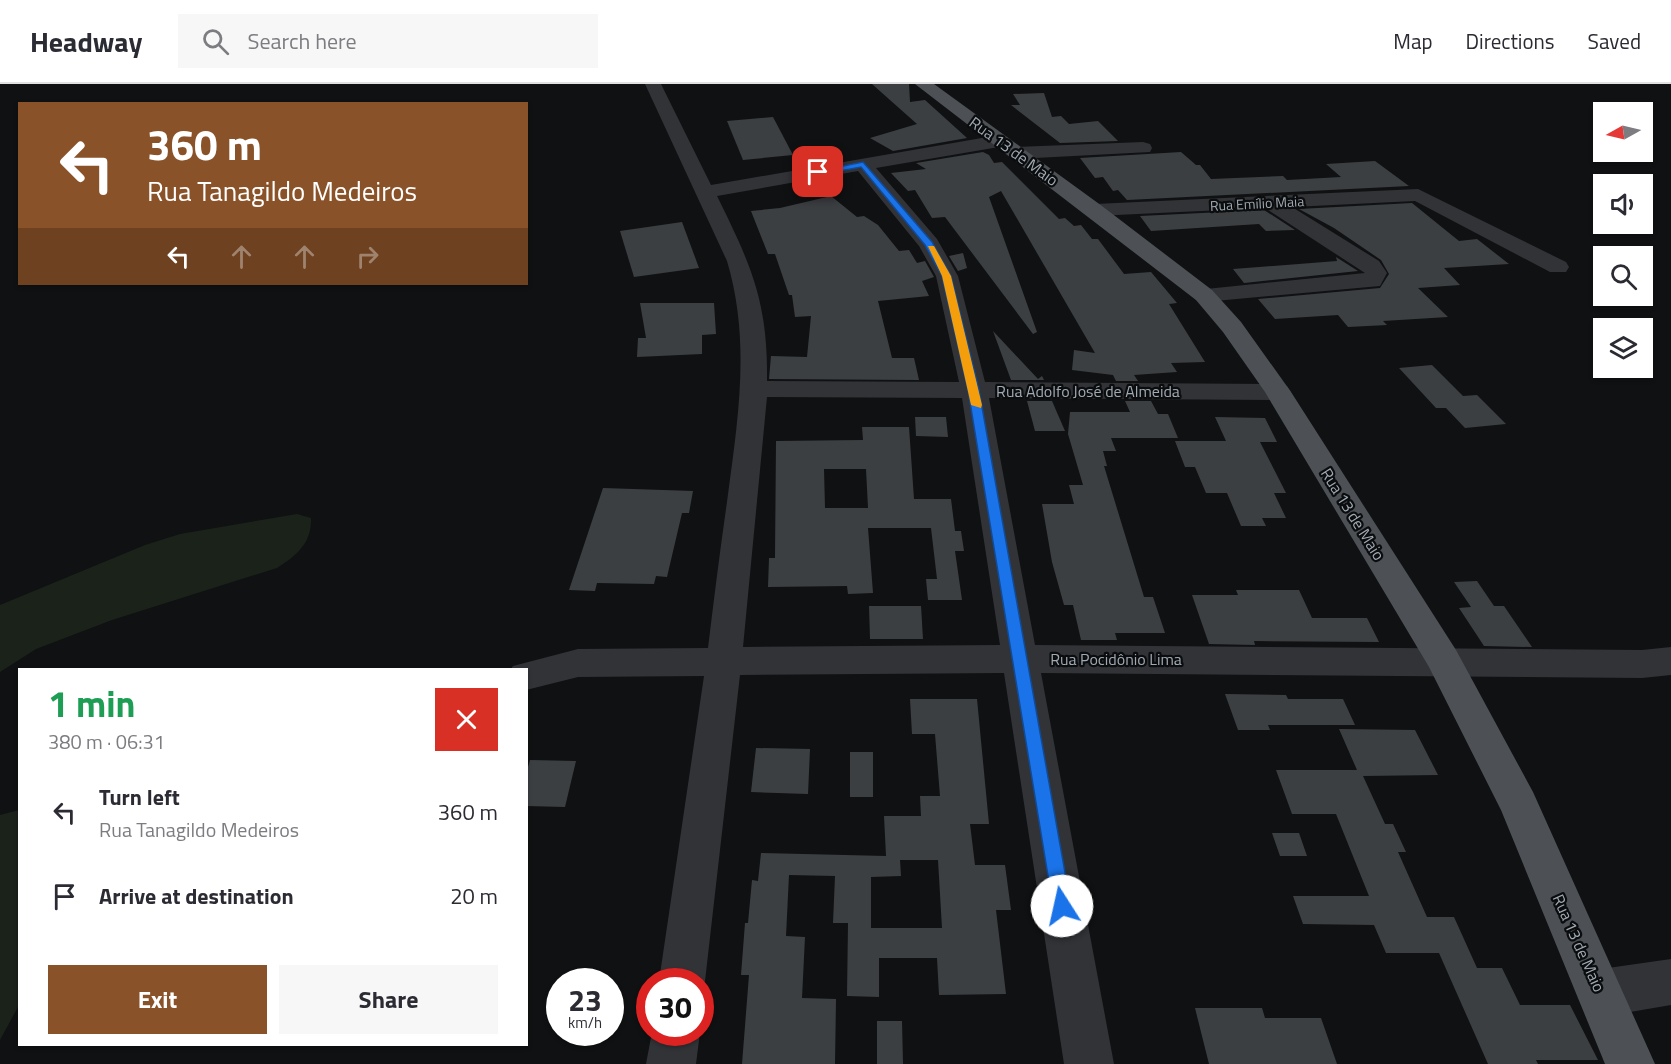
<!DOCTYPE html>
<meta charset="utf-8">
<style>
body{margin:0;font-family:"Titillium Web",sans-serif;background:#f7f7f7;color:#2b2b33;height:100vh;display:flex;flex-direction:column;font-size:22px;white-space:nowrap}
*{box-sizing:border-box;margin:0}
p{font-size:20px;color:#7c7c81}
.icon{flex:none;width:33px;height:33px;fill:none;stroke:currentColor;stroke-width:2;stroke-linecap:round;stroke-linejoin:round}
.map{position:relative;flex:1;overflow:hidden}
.sheet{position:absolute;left:18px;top:584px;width:510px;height:378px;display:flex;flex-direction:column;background:#fff;border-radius:0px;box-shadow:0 2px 4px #0004}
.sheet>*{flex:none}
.top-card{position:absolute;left:18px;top:18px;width:510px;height:183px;border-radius:0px;box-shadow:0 2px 4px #0004;background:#8a5228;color:#fff;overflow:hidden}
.needle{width:39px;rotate:262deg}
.controls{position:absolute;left:1593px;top:18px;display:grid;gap:12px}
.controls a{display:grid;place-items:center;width:60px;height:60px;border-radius:0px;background:#fff;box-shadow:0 2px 4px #0004;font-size:30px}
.speed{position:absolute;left:546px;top:884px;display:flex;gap:12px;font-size:30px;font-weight:700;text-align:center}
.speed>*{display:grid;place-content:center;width:78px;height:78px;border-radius:50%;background:#fff;box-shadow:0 2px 4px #0004;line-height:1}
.speed small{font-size:15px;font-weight:400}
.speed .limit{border:9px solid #d22;background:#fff;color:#111}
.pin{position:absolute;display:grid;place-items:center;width:51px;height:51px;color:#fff;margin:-26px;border-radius:12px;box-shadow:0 3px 9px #0006}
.me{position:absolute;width:66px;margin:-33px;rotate:350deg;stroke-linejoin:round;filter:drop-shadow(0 0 4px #0008)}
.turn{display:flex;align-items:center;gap:21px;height:126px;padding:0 30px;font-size:27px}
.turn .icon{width:78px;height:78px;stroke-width:2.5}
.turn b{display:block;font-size:42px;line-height:51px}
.lanes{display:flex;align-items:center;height:57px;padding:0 30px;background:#0003;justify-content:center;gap:30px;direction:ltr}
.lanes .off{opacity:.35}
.round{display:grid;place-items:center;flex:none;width:63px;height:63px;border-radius:0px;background:#f7f7f7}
.summary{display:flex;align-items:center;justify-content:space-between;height:102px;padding:0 30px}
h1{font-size:36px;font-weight:700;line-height:45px;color:#1e9e55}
.primary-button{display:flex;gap:12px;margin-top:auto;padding:12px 30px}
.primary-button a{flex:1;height:69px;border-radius:0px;background:#8a5228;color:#fff;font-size:24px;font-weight:700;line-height:69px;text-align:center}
.primary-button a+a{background:#f7f7f7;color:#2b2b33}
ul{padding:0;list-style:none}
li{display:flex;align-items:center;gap:18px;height:84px;padding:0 30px}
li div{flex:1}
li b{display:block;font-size:22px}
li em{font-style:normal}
header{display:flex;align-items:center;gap:36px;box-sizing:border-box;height:84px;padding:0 30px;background:#fff;border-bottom:2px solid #e1e1e2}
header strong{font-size:28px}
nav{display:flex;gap:33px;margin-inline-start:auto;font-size:21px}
.search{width:420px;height:54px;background:#f7f7f7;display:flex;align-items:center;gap:15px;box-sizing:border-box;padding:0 21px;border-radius:0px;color:#7c7c81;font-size:22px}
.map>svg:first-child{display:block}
</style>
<header>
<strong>Headway</strong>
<div class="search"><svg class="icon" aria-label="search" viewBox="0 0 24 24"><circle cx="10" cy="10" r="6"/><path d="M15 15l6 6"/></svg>Search here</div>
<nav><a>Map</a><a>Directions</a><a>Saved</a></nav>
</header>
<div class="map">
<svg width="1671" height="980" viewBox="0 0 1671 980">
<rect width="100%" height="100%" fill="#101112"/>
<g fill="#1b221a">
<path d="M297 430 311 434C312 459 296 472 277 484L112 536 36 565 0 588V521L145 461 180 450Z"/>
<polygon points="19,726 19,921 0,956 0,731"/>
</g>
<g fill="#3c3f42" fill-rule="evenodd">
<polygon points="872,0 909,0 910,18 925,16 967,54 893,67 870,54 917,40"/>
<polygon points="1044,9 1052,33 1061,32 1069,40 1098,37 1118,57 1060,59 1011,21 1020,21 1013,10"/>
<polygon points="773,33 793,71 743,76 727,37"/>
<polygon points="983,68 989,71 994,79 1002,78 1059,135 1065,134 1074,142 1081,141 1092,155 1098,155 1124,190 1151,188 1177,219 1169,220 1205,278 1171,279 1177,288 1134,291 1138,297 1116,297 1113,291 1072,286 1074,266 1095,269 1001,107 989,113 1037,248 1033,250 945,133 932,134 915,106 908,107 891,89 926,85 916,79"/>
<polygon points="1181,68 1196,81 1200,81 1211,95 1283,92 1287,96 1341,93 1326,80 1375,77 1409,102 1127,116 1118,106 1113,107 1103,93 1095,94 1080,74"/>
<polygon points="831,112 857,133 864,132 878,141 899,167 909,166 917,179 925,177 934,193 922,197 929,212 878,217 892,274 914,274 919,296 769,295 771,272 807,273 811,232 795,233 792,211 789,211 775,170 768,170 751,127 780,124"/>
<polygon points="1412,119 1459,157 1477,155 1509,180 1444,184 1460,201 1418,204 1448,233 1383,237 1387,241 1348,243 1338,231 1275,235 1258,215 1380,204 1389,190 1381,176 1334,144 1299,125"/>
<polygon points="1264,126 1295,146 1266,147 1259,140 1151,147 1140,132"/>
<polygon points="682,138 699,184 634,193 620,147"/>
<polygon points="963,169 967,184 958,187 949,172"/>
<polygon points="1336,173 1358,187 1244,199 1233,185 1337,177"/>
<polygon points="640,219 714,219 716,250 702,251 702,270 637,273 638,254 646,254"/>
<polygon points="993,247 1038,295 1042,292 1044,296 1011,296"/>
<polygon points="1432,281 1463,312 1477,311 1506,340 1465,344 1446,324 1436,324 1399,284"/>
<polygon points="1027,317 1052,317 1065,347 1035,347"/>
<polygon points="1125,317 1151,317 1158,330 1168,330 1178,354 1111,354 1116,367 1103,367 1107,382 1104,382 1144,513 1153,513 1165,549 1115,549 1117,556 1081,556 1073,521 1064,521 1052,478 1042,420 1074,420 1069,401 1083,401 1068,350 1070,328 1130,328"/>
<polygon points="915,333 946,333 948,353 916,352"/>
<polygon points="1215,333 1265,334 1277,358 1260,358 1286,409 1274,409 1286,434 1262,434 1266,442 1241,442 1227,409 1206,409 1195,383 1185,383 1175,357 1226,357"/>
<path d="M862 343H909L914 415H951L955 447H961L964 467H955L962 516H928L926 495H937L931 444H868L873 509 848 510 847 502 768 503 769 474H775L776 357 863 356ZM824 385H866L868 424H825Z"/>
<polygon points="603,404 693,407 689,429 682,429 667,493 656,492 654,500 597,499 595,507 569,506"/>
<polygon points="1477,497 1494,522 1504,522 1532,563 1484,562 1459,524 1471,523 1454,498"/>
<polygon points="1236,506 1299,506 1312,534 1367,534 1379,558 1254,557 1255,561 1209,560 1192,511 1238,511"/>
<polygon points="869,522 921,522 923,555 870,555"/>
<polygon points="1225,610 1286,611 1288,615 1343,615 1355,641 1268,641 1270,646 1238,646"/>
<path d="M910 615H977L989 740H970L975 781H1005L1011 826H996L1006 910 939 911 937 874H879V913L847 912 848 839H833L835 792 789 791 786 852 805 853 802 914 836 915 835 980H742L749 891H741L745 839H748L752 796 758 797 761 769 886 772 884 732H921L920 712H940L935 650H912ZM900 776H938L942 844H871V793L901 792Z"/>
<polygon points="1339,645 1415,646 1438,691 1363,692 1385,740 1393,740 1406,768 1398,768 1427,833 1454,833 1477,884 1502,884 1520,921 1570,921 1598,976 1536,976 1538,980 1488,980 1439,869 1386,869 1374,841 1303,840 1293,812 1369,812 1336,730 1292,730 1276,686 1357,686"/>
<polygon points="756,664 810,665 808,710 751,708"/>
<rect x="850" y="668" width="23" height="45"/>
<polygon points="530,676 576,677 565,723 526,722 526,690"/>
<polygon points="1272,749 1299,749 1307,772 1280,772"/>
<polygon points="1195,924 1262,924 1265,934 1321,934 1337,980 1209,980"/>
<polygon points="877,937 902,937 903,980 877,980"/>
</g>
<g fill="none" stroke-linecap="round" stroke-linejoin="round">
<g fill="#313337" fill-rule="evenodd">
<path d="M645 0H661L711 101 999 51 1005 53 1008 57 999 63 876 84 937 155 958 192 985 298 1278 300 1287 302 1291 308 1287 314 1278 316 989 314 1035 561 1642 566 1671 563V591L1642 594 1041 589 1114 980H1064L1004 589 740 591 705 897 700 909V897H659L704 592 578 593 526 606V585H511L513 582 578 565 708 564C714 515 720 466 727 418 738 335 751 258 727 177ZM858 87 919 162 936 192 959 298 767 297C768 217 751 181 717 112ZM767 313 962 314 1000 561 743 563Z"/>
<polygon points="1143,58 1150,60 1152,64 1150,68 1016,75 1007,69 1016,63"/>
<polygon points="1418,105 1566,178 1569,183 1566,188 1550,188 1415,117 1292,123 1379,177 1387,189 1380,202 1204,218 1196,216 1192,211 1196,206 1365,189 1265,124 1095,132 1088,130 1085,126 1088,122 1095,120"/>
<polygon points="1671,875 1671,921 1601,933 1584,926 1577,909 1584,892 1601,885"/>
<polygon points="652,948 700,948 696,980 646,980"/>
</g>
<polygon fill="#4d5156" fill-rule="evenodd" points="915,0 934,0 1102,122 1212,206 1241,238 1291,308 1456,566 1533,708 1655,980 1605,980 1501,726 1429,583 1265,308 1223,248 1196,216"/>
</g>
<polygon fill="#1a73e8" stroke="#114b97" stroke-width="1.5" points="863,78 932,158 951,192 979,306 1071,822 1069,828 1062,831 1056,828 1053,822 968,306 942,192 925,161 861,83 818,91 813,88"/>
<polygon fill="#f59e0b" points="928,162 934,162 951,192 982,321 981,324 971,321 942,192"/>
<g text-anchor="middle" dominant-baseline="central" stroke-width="4.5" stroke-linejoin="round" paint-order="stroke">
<g font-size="14" fill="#a0aab4" stroke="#0b0c0d">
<text transform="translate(1257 119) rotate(-3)">Rua Emílio Maia</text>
</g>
<g font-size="16" fill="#a0aab4" stroke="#0b0c0d">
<text transform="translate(1014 67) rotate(36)">Rua 13 de Maio</text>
<text x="1088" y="307">Rua Adolfo José de Almeida</text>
<text transform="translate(1353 430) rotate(58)">Rua 13 de Maio</text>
<text x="1116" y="575">Rua Pocidônio Lima</text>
<text transform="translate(1579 859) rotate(66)">Rua 13 de Maio</text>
</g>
</g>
</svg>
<div class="controls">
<a><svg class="needle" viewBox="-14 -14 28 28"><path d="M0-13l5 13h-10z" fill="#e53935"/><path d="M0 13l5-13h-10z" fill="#7c7c81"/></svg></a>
<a><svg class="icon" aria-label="sound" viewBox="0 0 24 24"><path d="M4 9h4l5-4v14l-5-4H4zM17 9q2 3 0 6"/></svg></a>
<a><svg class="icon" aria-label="search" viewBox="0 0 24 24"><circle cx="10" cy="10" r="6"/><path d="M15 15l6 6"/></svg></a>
<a><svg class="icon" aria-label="layers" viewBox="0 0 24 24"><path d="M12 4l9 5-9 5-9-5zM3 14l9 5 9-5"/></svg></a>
</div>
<div class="speed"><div>23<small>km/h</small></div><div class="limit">30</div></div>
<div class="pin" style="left:818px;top:88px;background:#d93025"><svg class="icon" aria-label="arrive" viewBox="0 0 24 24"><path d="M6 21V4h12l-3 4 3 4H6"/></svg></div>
<svg class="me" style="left:1062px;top:822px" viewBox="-20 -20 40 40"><circle r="19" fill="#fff"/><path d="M0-13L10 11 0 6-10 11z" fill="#1a73e8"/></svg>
<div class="top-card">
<div class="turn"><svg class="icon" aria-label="left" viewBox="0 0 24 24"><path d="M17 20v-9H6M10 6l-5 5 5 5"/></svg><div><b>360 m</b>Rua Tanagildo Medeiros</div></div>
<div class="lanes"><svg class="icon" aria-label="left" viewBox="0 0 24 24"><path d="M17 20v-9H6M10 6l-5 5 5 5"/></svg><svg class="icon off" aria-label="ahead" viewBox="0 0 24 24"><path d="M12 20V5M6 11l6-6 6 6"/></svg><svg class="icon off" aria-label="ahead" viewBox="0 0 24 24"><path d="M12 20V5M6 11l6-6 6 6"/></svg><svg class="icon off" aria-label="right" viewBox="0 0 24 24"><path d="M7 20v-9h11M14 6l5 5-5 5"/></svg></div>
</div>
<section class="sheet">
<div class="summary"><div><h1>1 min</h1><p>380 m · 06:31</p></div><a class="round" style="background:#d93025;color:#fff"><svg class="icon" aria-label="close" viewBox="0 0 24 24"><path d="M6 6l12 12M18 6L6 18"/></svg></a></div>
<ul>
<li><svg class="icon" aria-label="left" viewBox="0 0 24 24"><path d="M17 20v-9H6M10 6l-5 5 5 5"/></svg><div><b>Turn left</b><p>Rua Tanagildo Medeiros</p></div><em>360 m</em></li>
<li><svg class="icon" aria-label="arrive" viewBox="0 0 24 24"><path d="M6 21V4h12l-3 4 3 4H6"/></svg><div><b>Arrive at destination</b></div><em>20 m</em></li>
</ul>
<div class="primary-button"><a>Exit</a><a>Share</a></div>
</section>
</div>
